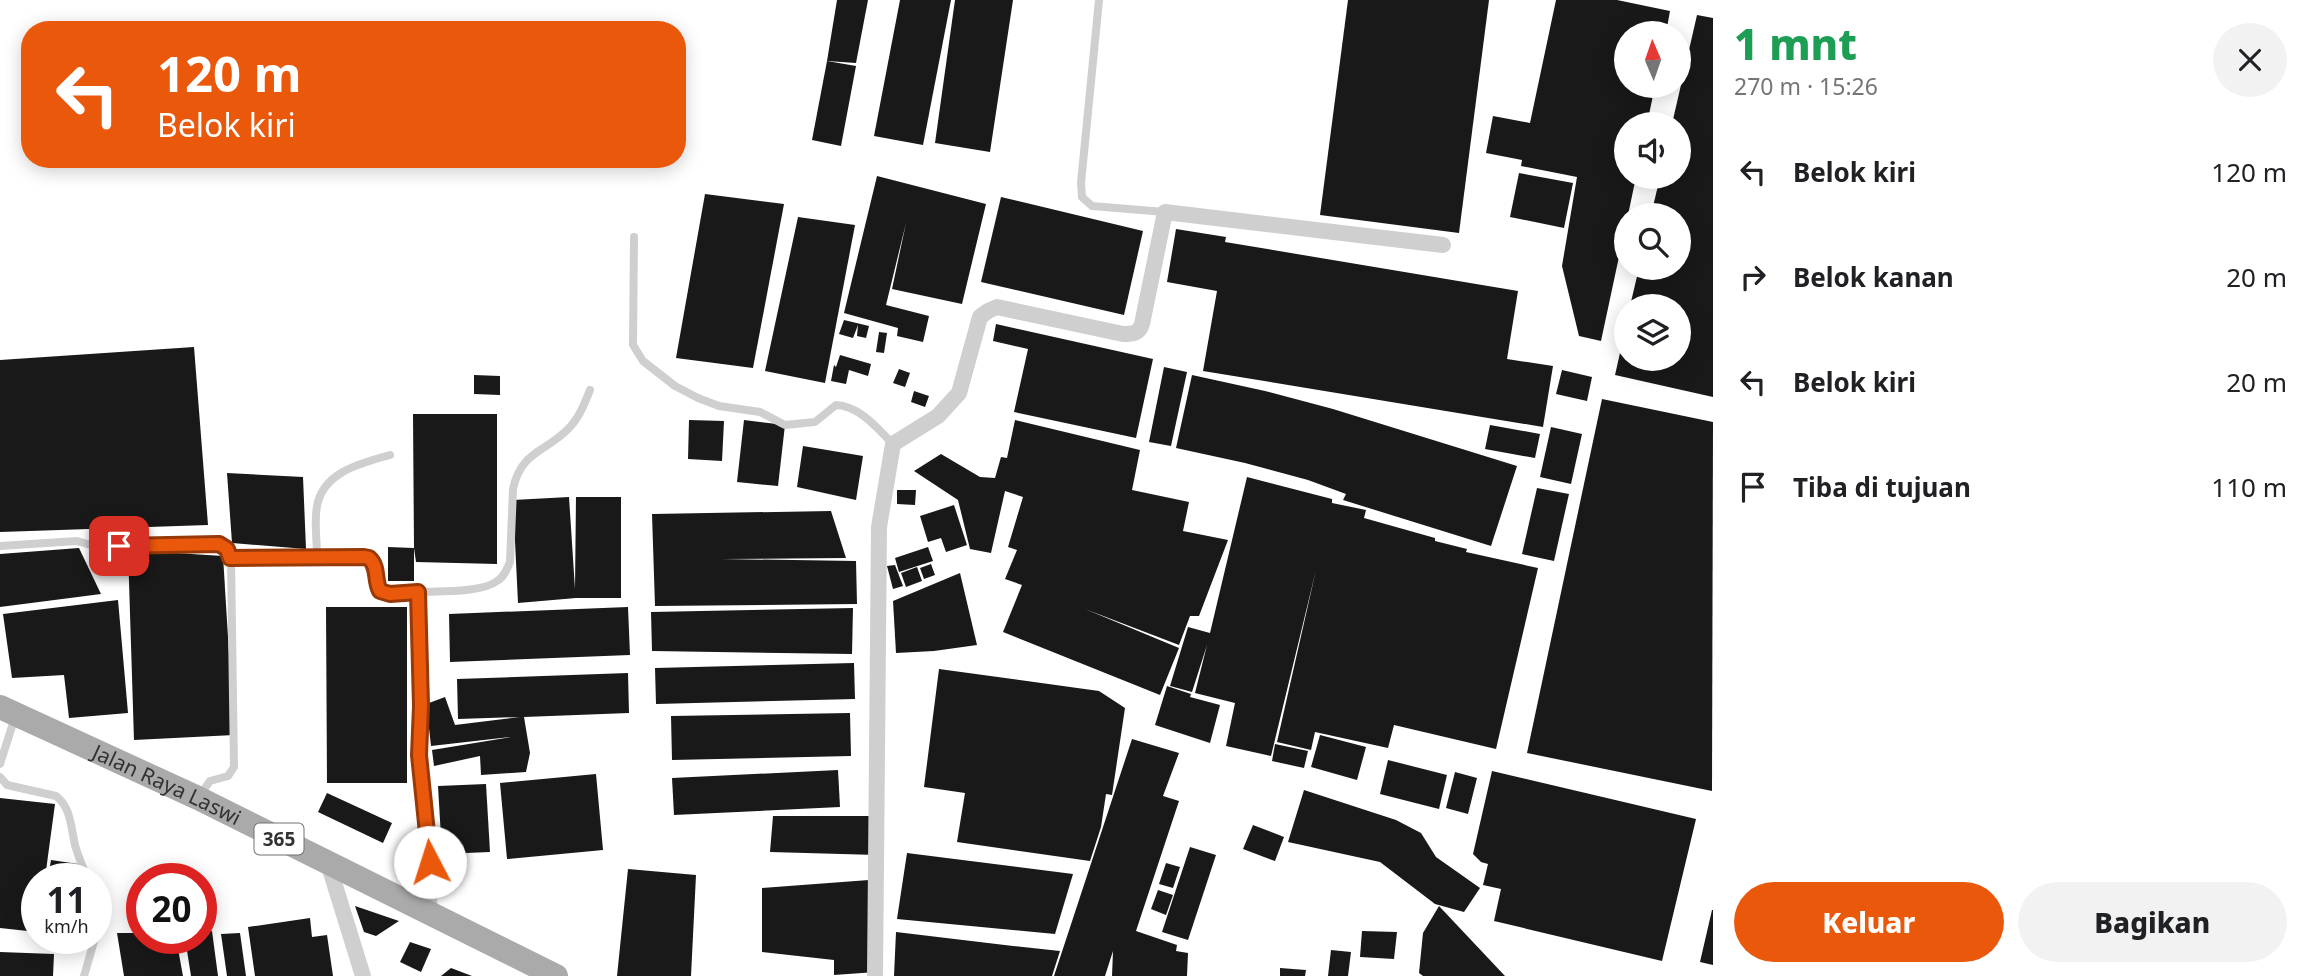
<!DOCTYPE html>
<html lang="id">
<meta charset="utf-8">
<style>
body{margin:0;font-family:"Noto Sans",sans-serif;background:#f2f2f2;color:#202124;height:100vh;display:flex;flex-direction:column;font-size:26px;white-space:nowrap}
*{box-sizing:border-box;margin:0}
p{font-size:23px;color:#757577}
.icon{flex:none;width:38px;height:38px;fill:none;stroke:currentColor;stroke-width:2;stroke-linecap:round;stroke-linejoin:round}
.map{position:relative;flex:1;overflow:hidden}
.sheet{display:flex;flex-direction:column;background:#fff;width:595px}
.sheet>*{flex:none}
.top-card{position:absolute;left:21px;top:21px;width:665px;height:147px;border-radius:28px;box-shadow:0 4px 18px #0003;background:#ea580c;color:#fff;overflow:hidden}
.needle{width:46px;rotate:358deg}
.fabs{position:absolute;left:1614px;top:21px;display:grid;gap:14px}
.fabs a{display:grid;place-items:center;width:77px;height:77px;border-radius:50%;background:#fff;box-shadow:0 4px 18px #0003;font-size:35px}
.speed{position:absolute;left:21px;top:863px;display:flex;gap:14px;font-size:35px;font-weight:700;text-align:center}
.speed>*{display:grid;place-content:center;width:91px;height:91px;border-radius:50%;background:#fff;box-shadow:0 4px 18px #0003;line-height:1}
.speed small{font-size:18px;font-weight:400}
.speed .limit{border:10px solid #d22;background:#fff;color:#111}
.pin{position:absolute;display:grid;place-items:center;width:60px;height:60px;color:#fff;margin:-30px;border-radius:14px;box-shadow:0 4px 10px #0006}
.me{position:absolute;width:77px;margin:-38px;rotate:355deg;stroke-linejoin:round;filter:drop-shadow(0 0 5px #0008)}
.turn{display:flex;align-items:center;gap:24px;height:147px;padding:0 21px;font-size:32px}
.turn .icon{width:91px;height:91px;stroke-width:2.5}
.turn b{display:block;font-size:49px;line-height:60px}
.round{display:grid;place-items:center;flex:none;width:74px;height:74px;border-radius:37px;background:#f2f2f2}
.overview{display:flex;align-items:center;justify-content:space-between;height:119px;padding:0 21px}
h1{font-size:42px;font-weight:800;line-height:52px;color:#1e9e55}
.button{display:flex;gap:14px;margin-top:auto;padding:14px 21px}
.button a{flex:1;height:80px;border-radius:42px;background:#ea580c;color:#fff;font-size:28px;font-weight:800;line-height:80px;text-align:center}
.button a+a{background:#f2f2f2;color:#202124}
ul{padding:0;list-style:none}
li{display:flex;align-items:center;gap:21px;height:105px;padding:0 21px}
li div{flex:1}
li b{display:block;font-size:26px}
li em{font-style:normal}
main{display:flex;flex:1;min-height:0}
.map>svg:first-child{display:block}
</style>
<main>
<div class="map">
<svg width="1713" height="976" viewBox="0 0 1713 976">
<rect width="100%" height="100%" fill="#fff"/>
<g fill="#191919">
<polygon points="837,0 868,0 856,63 827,61"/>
<polygon points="900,0 951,0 923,145 874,136"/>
<polygon points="955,0 1013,0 990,152 935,143"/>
<polygon points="1348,0 1489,0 1459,233 1320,215"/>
<polygon points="1556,0 1617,0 1670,11 1666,33 1626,33 1626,86 1655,86 1647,124 1626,124 1626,177 1636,177 1628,215 1626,215 1626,224 1601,341 1579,336 1562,266 1577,177 1521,166 1522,160 1486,153 1493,116 1530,123"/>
<polygon points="1697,15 1713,18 1713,397 1615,375 1625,331 1626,359 1678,359 1678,306 1630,306 1639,268 1678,268 1678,215 1651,215 1660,177 1678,177 1678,124 1672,124"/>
<polygon points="827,61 856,66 841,146 812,140"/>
<polygon points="1519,173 1573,183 1564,228 1510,217"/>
<polygon points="877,176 986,204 962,304 892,289 906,223 886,305 929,316 923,342 897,336 898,328 844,313"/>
<polygon points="705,194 784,204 753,368 676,358"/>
<polygon points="1001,197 1143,231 1124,315 981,282"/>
<polygon points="798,217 855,225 825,383 765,371"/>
<polygon points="1176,229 1226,237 1225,242 1518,291 1507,359 1553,366 1543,427 1203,371 1217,291 1167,282"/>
<polygon points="844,320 869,326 866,338 857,336 858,325 853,338 839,334"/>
<polygon points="996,324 1153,359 1136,438 1014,412 1028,349 993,341"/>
<polygon points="879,332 887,333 884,353 876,352"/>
<polygon points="194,347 208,525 0,532 0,360"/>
<polygon points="840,355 871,364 868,376 849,370 846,384 831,381 834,365 836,367"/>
<polygon points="1164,367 1187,372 1171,446 1149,442"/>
<polygon points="899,369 910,373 905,387 893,383"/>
<polygon points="1562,370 1592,377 1587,401 1556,394"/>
<polygon points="474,375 500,376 500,395 474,394"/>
<polygon points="1192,375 1265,391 1333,409 1517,466 1491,546 1343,500 1346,494 1308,480 1245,463 1176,448"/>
<polygon points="914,391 929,396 925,407 911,402"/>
<polygon points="1602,399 1713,422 1712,791 1527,753"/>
<polygon points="413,414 497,414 497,564 416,562 414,548"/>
<polygon points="689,420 724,421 722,461 688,459"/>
<polygon points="744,420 785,425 778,486 737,482"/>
<polygon points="1015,420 1140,450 1132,490 1189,502 1183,531 1228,540 1199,616 1190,616 1179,645 1085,609 1179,648 1160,695 1003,632 1022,585 1005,579 1017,550 1008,547 1023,497 1005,491 991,553 970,549 958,500 914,471 941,454 980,477 995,478 1001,457 1007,458"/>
<polygon points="1490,425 1540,434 1535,458 1485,449"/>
<polygon points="1551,427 1582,434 1571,484 1540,477"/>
<polygon points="803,446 863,456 856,500 797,487"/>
<polygon points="227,473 303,477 306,549 232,543"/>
<polygon points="1247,477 1332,499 1332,503 1366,510 1364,518 1435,538 1435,541 1467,549 1466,552 1538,568 1496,749 1394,725 1388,748 1315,732 1311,750 1277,742 1316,570 1271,756 1226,746 1235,703 1195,693 1207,645 1192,692 1170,686 1188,627 1210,633"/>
<polygon points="1537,488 1569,494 1554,561 1522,554"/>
<polygon points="897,490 916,490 915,505 897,504"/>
<polygon points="569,497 575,589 576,497 621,497 621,598 576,598 518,603 513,500"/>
<polygon points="954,505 967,545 946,552 941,538 928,542 920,516"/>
<polygon points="831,511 846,558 721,559 856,561 857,604 655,606 652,514"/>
<polygon points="388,547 414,548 414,581 388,581"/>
<polygon points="928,547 933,561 899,572 895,558"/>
<polygon points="79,548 101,594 0,607 0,554"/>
<polygon points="128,550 223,556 234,735 134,740"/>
<polygon points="931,564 935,575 924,579 920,568"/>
<polygon points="895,565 903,586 893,589 887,566"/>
<polygon points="917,567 922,581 906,587 901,573"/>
<polygon points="960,573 977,645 934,651 896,653 893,601"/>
<polygon points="118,600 128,713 69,718 64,675 12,678 3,614"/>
<polygon points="326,607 407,607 407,783 327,783"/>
<polygon points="628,607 630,655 450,662 449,614"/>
<polygon points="853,608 852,654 652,651 651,612"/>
<polygon points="854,663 855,699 656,704 655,668"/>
<polygon points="939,669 1099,691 1125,708 1112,795 1106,794 1101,827 1090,861 957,842 965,793 924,787"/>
<polygon points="628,673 629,713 524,717 530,753 526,772 481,775 480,756 434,766 432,750 511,737 431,746 429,728 421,706 445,697 455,725 520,717 458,719 457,679"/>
<polygon points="1167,686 1191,694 1190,697 1220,705 1210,743 1155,725"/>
<polygon points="850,713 851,756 672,760 671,716"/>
<polygon points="1320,735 1366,747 1357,780 1311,767"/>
<polygon points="1132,739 1179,753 1163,796 1179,801 1136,931 1177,945 1176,951 1188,953 1187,976 1112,976 1113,951 1105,976 1054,976"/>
<polygon points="1275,744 1308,751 1304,768 1272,761"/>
<polygon points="1388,760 1447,775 1439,809 1380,794"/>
<polygon points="838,770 840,807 674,815 672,778"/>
<polygon points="1492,771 1696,819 1662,961 1494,921 1501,889 1483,885 1488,864 1481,862 1473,854"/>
<polygon points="1455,772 1477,778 1468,814 1446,808"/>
<polygon points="596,774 603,850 507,859 500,783"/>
<polygon points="486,784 490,852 442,854 438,786"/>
<polygon points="1304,790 1396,820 1421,833 1436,857 1480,888 1464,912 1435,904 1380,862 1288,842"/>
<polygon points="327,793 392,823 383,843 318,812"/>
<polygon points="0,798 55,804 45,878 37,878 37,932 0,928"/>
<polygon points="773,816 871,816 877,855 770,852"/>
<polygon points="1253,825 1284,837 1275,861 1243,849"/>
<polygon points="1190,847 1216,855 1188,940 1162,932"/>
<polygon points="907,853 1073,874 1055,934 897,919"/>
<polygon points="51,860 78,864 77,878 48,878"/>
<polygon points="1166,863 1180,867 1173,888 1159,884"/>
<polygon points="628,869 696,875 691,976 617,976"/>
<polygon points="869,880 876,972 834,975 834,960 762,952 762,888"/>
<polygon points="1158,890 1173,895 1166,915 1151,909"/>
<polygon points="355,906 399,921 376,936 364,932"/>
<polygon points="1439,906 1505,976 1423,976 1419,973 1423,933"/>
<polygon points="1712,910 1713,910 1713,965 1700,962"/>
<polygon points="310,918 312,937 327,935 333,976 255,976 248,927"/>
<polygon points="212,931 218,976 191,976 185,938 201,938 201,932"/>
<polygon points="1362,931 1397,932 1394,959 1360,957"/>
<polygon points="896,932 1013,946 1060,951 1052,976 894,976"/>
<polygon points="117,933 142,933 142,938 176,938 183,976 124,976"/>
<polygon points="240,933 246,976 227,976 221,934"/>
<polygon points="410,942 431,949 421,972 400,962"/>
<polygon points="1331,950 1351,952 1348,976 1328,976"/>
<polygon points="0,952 54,954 53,976 0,976"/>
<polygon points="451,968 472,976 441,976"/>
<polygon points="1280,968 1306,970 1305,976 1280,976"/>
</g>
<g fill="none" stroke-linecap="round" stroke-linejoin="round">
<g stroke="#cfcfcf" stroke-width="8">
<polyline points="1099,0 1081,183 1082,197 1092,206 1165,212"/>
<path d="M634 237 633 345 643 361 675 386 698 398 719 406 760 412 785 425 815 422 836 405C860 406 878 429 893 444"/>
<polyline points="0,546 77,541 94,546 219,544 227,549 231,558 234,767 228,776 210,781 200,795"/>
<path d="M317 556 369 558C379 568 371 593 389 594 398 595 409 593 418 592"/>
<path d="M231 558 317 556C317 540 314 522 317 506 323 472 361 463 390 455"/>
<polyline points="0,764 15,717"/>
<path d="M0 777 7 785 56 796C71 807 71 828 75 845 78 856 83 867 87 878"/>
<path d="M434 909 419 755 421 706 418 592C438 591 482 593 497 581 504 577 507 569 510 562L513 489C521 451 546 452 568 429 579 418 584 405 590 390"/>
<polyline points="96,913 96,934"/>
<polyline points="84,976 95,938"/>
</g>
<g stroke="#cfcfcf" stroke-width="16">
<polyline points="328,863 363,976"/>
<path d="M875 976 879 527 893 444 938 416 959 393 980 317 988 311 997 307 1123 334C1132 334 1139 334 1142 324L1165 212 1443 245"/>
</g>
<path stroke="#aaa" stroke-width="24" id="s1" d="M0 707 198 798 556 976"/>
</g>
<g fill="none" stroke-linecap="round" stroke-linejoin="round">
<g stroke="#983908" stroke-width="18">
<path id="route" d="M119 546 219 544 227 549 230 558 364 557 369 558C379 567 374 580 380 591L390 594 418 592 421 706 419 755 430 862"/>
</g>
<use href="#route" stroke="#ea580c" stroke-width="12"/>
</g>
<g text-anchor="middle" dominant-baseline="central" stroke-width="7" stroke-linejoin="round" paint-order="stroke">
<rect fill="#fff" stroke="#707070" stroke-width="2" x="254.5" y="823.5" width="49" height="31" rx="5"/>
<g font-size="19" font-weight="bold" fill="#323232">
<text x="279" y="839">365</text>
</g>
<g font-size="21" fill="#323232" stroke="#fff">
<text stroke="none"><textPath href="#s1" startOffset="184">Jalan Raya Laswi</textPath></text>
</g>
</g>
</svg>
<div class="fabs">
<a><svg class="needle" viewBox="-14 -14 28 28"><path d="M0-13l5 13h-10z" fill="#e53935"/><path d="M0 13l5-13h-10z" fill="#757577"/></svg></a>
<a><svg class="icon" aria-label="sound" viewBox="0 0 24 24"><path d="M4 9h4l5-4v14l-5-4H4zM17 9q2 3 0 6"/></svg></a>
<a><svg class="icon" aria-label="search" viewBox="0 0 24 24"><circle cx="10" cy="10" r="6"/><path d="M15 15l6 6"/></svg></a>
<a><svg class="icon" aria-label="layers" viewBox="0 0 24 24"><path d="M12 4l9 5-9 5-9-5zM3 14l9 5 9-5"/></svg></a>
</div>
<div class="speed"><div>11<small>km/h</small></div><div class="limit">20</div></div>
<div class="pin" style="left:119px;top:546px;background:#d93025"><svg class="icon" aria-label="arrive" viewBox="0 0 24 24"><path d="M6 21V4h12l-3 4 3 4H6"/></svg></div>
<svg class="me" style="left:430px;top:862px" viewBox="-20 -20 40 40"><circle r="19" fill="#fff"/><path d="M0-13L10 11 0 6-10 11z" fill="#ea580c"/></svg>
<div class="top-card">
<div class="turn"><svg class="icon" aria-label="left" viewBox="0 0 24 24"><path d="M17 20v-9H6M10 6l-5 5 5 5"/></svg><div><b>120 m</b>Belok kiri</div></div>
</div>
</div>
<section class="sheet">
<div class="overview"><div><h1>1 mnt</h1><p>270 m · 15:26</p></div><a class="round"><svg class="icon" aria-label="close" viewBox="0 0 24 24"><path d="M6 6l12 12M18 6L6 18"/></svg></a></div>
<ul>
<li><svg class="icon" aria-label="left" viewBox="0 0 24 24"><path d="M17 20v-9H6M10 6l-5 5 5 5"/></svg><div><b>Belok kiri</b></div><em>120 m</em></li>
<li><svg class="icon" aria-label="right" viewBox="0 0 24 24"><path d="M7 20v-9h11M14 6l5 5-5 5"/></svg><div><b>Belok kanan</b></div><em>20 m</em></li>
<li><svg class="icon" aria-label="left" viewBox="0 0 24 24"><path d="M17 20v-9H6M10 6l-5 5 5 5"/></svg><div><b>Belok kiri</b></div><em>20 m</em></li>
<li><svg class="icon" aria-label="arrive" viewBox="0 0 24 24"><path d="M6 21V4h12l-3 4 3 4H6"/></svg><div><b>Tiba di tujuan</b></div><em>110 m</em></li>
</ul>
<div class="button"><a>Keluar</a><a>Bagikan</a></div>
</section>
</main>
